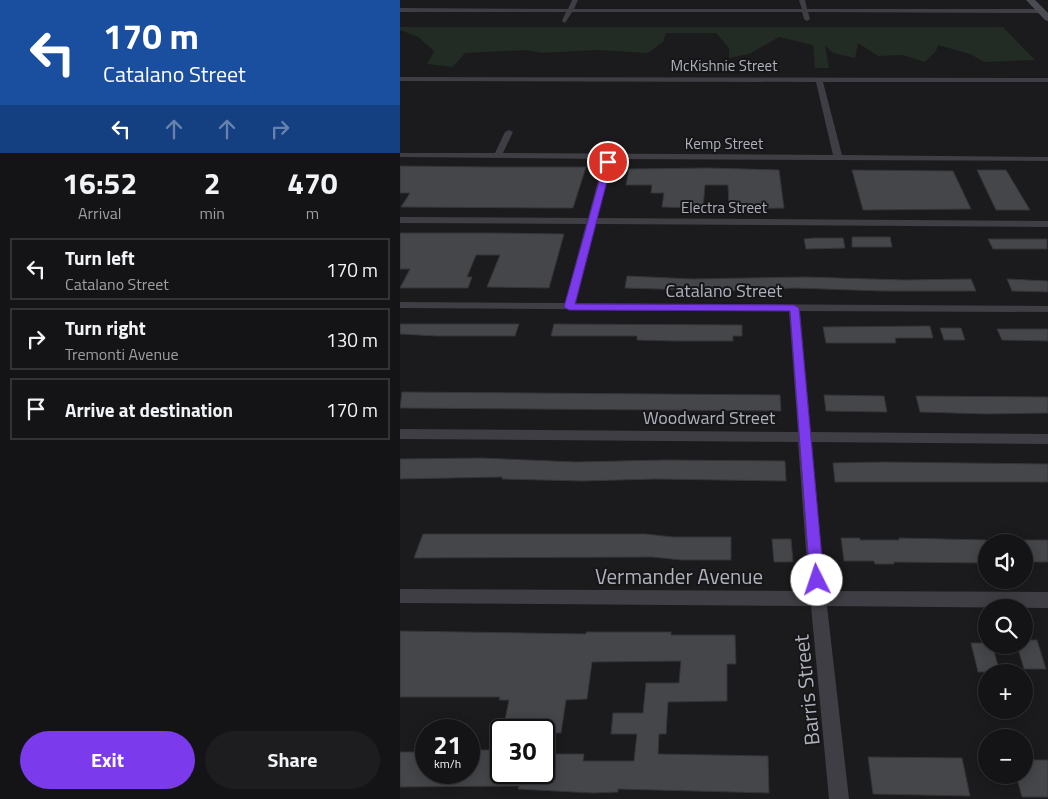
<!DOCTYPE html>
<meta charset="utf-8">
<style>
body{margin:0;font-family:"Titillium Web",sans-serif;background:#1d1d1f;color:#f1f3f6;height:100vh;display:flex;flex-direction:column;font-size:19px;white-space:nowrap}
*{box-sizing:border-box;margin:0}
p{font-size:16px;color:#9d9ea1}
.icon{flex:none;width:28px;height:28px;fill:none;stroke:currentColor;stroke-width:2;stroke-linecap:round;stroke-linejoin:round}
.map{position:relative;flex:1;overflow:hidden}
.side{display:flex;flex-direction:column;background:#141416;width:400px}
.side>*{flex:none}
.top-card{background:#1a4fa0;color:#fff;overflow:hidden}
.controls{position:absolute;left:578px;top:534px;display:grid;gap:10px}
.controls a{display:grid;place-items:center;width:55px;height:55px;border-radius:50%;background:#141416;box-shadow:0 2px 12px #0003,0 0 0 1px #333335;font-size:25px}
.speed{position:absolute;left:15px;top:719px;display:flex;gap:10px;font-size:25px;font-weight:700;text-align:center}
.speed>*{display:grid;place-content:center;width:65px;height:65px;border-radius:50%;background:#141416;box-shadow:0 2px 12px #0003,0 0 0 1px #333335;line-height:1}
.speed small{font-size:12px;font-weight:400}
.speed .limit{border:2px solid #111;border-radius:8px;background:#fff;color:#111}
.pin{position:absolute;display:grid;place-items:center;width:42px;height:42px;color:#fff;margin:-21px;border:2px solid #fff;border-radius:50%;box-shadow:0 1px 5px #0007}
.me{position:absolute;width:55px;margin:-28px;rotate:356deg;stroke-linejoin:round;filter:drop-shadow(0 0 4px #0008)}
.turn{display:flex;align-items:center;gap:18px;height:105px;padding:0 20px;font-size:22px}
.turn .icon{width:65px;height:65px;stroke-width:2.5}
.turn b{display:block;font-size:35px;line-height:42px}
.lanes{display:flex;align-items:center;height:48px;padding:0 20px;background:#0003;justify-content:center;gap:25px;direction:ltr}
.lanes .off{opacity:.35}
.eta{display:flex;justify-content:space-evenly;align-items:center;height:85px;text-align:center}
.eta b{font-size:30px;font-weight:700;line-height:35px}
.cta{display:flex;gap:10px;margin-top:auto;padding:10px 20px}
.cta a{flex:1;height:58px;border-radius:30px;background:#7c3aed;color:#fff;font-size:20px;font-weight:700;line-height:58px;text-align:center}
.cta a+a{background:#1d1d1f;color:#f1f3f6}
ul{padding:0;list-style:none}
li{display:flex;align-items:center;gap:15px;height:62px;margin:0 10px 8px;padding:0 10px;border:2px solid #333335;border-radius:0px}
li div{flex:1}
li b{display:block;font-size:19px}
li em{font-style:normal}
main{display:flex;flex:1;min-height:0}
.map>svg:first-child{display:block}
</style>
<main>
<section class="side">
<div class="top-card">
<div class="turn"><svg class="icon" aria-label="left" viewBox="0 0 24 24"><path d="M17 20v-9H6M10 6l-5 5 5 5"/></svg><div><b>170 m</b>Catalano Street</div></div>
<div class="lanes"><svg class="icon" aria-label="left" viewBox="0 0 24 24"><path d="M17 20v-9H6M10 6l-5 5 5 5"/></svg><svg class="icon off" aria-label="ahead" viewBox="0 0 24 24"><path d="M12 20V5M6 11l6-6 6 6"/></svg><svg class="icon off" aria-label="ahead" viewBox="0 0 24 24"><path d="M12 20V5M6 11l6-6 6 6"/></svg><svg class="icon off" aria-label="right" viewBox="0 0 24 24"><path d="M7 20v-9h11M14 6l5 5-5 5"/></svg></div>
</div>
<div class="eta">
<div><b>16:52</b><p>Arrival</p></div>
<div><b>2</b><p>min</p></div>
<div><b>470</b><p>m</p></div>
</div>
<ul>
<li><svg class="icon" aria-label="left" viewBox="0 0 24 24"><path d="M17 20v-9H6M10 6l-5 5 5 5"/></svg><div><b>Turn left</b><p>Catalano Street</p></div><em>170 m</em></li>
<li><svg class="icon" aria-label="right" viewBox="0 0 24 24"><path d="M7 20v-9h11M14 6l5 5-5 5"/></svg><div><b>Turn right</b><p>Tremonti Avenue</p></div><em>130 m</em></li>
<li><svg class="icon" aria-label="arrive" viewBox="0 0 24 24"><path d="M6 21V4h12l-3 4 3 4H6"/></svg><div><b>Arrive at destination</b></div><em>170 m</em></li>
</ul>
<div class="cta"><a>Exit</a><a>Share</a></div>
</section>
<div class="map">
<svg width="648" height="799" viewBox="0 0 648 799">
<rect width="100%" height="100%" fill="#1b1b1d"/>
<polygon fill="#222b24" points="0,27 603,27 635,60 584,62 570,54 538,45 536,51 525,62 503,55 478,56 458,43 455,58 433,53 425,45 429,68 415,68 413,45 379,37 349,54 329,58 329,48 316,33 266,33 263,42 248,53 197,50 141,53 126,50 65,53 53,67 27,64 34,51 18,37 0,30"/>
<g fill="#45464a" stroke="#353539">
<polygon points="0,166 90,167 186,167 173,208 150,208 1,207 10,193 0,193"/>
<polygon points="309,168 379,170 384,208 329,209 328,185 305,185 303,208 262,207 264,193 251,193 252,185 226,185 229,169"/>
<polygon points="452,170 553,171 571,209 463,210"/>
<polygon points="577,170 606,170 630,210 596,210"/>
<polygon points="0,233 95,233 164,234 149,288 87,287 100,255 76,255 67,277 72,277 68,288 0,288 10,269 0,269"/>
<polygon points="452,237 490,237 492,247 452,247"/>
<polygon points="413,238 443,238 445,248 406,249 404,239"/>
<polygon points="588,239 647,239 647,249 593,249"/>
<polygon points="227,276 293,279 404,277 505,280 571,279 576,291 483,291 395,288 324,291 225,288"/>
<polygon points="607,279 648,281 648,292 612,291"/>
<polygon points="0,324 119,324 115,336 37,336 0,334"/>
<polygon points="154,324 342,325 342,336 333,336 333,341 275,341 237,340 237,336 151,336"/>
<polygon points="530,326 533,338 495,338 496,343 426,343 423,327"/>
<polygon points="540,328 561,328 565,340 544,340"/>
<polygon points="597,329 648,329 648,341 602,340"/>
<polygon points="2,392 380,395 381,411 0,408"/>
<polygon points="424,395 484,396 487,412 426,411"/>
<polygon points="516,396 648,397 648,413 588,414 520,412"/>
<polygon points="81,458 176,462 265,460 385,461 386,481 255,479 182,481 102,479 102,477 0,479 0,459"/>
<polygon points="485,462 648,464 648,482 435,482 433,463"/>
<polygon points="23,534 245,534 273,537 331,537 331,560 282,560 252,557 14,558"/>
<polygon points="441,538 460,538 460,540 499,540 499,538 586,540 586,563 494,562 494,564 475,564 474,561 444,561"/>
<polygon points="372,539 391,539 393,562 374,562"/>
<rect x="624" y="540" width="24" height="22"/>
<polygon points="0,631 186,634 186,632 271,632 271,635 335,635 336,664 327,664 327,701 268,702 266,734 259,734 258,754 368,756 369,793 218,789 218,792 193,793 118,789 119,786 0,787 0,752 15,752 15,750 26,750 26,772 69,772 69,750 101,750 101,772 144,772 144,754 184,754 183,761 234,761 237,734 211,734 213,713 243,713 246,683 279,683 281,661 192,662 187,699 166,700 161,733 144,733 144,730 103,730 109,700 99,700 100,697 0,697"/>
<polygon points="624,640 637,640 646,669 624,669 617,645 624,645"/>
<polygon points="571,643 586,643 586,645 592,645 600,672 578,672"/>
<polygon points="468,757 562,758 570,796 473,794"/>
<polygon points="624,760 648,760 648,797 622,797 616,775 624,775"/>
</g>
<g fill="none" stroke-linecap="round" stroke-linejoin="round">
<g fill="#3e3e44" fill-rule="evenodd">
<polygon points="172,0 178,0 174,9 402,9 399,0 405,0 407,9 642,9 645,11 642,13 408,12 410,19 407,21 404,19 402,12 172,12 165,23 162,21 166,12 0,12 0,8 168,9"/>
<polygon points="0,77 648,78 648,82 423,82 442,155 648,157 648,161 212,159 197,218 648,221 648,227 196,224 176,303 648,306 648,312 400,311 411,432 648,434 648,444 412,442 425,591 648,592 648,608 427,606 449,799 429,799 411,606 0,603 0,589 409,591 398,442 0,439 0,429 398,432 389,311 0,308 0,302 165,303 186,224 0,223 0,217 188,218 204,159 0,157 0,153 95,153 105,132 109,130 113,132 103,153 433,155 416,82 0,81"/>
</g>
<polygon fill="#4a4b52" fill-rule="evenodd" points="626,0 635,0 648,13 648,21 645,20"/>
</g>
<polygon fill="#7c3aed" stroke="#51269a" points="205,160 212,162 175,304 394,305 399,308 424,580 422,585 417,587 412,585 410,580 390,311 169,310 164,307"/>
<g text-anchor="middle" dominant-baseline="central" stroke-width="4" stroke-linejoin="round" paint-order="stroke">
<g font-size="15" fill="#aeb1bc" stroke="#161618">
<text x="324" y="65">McKishnie Street</text>
<text x="324" y="143">Kemp Street</text>
<text x="324" y="207">Electra Street</text>
</g>
<g font-size="18" fill="#aeb1bc" stroke="#161618">
<text x="324" y="290">Catalano Street</text>
<text x="309" y="417">Woodward Street</text>
</g>
<g font-size="21" fill="#aeb1bc" stroke="#161618">
<text x="279" y="576">Vermander Avenue</text>
<text transform="translate(406 690) rotate(-96)">Barris Street</text>
</g>
</g>
</svg>
<div class="controls">
<a><svg class="icon" aria-label="sound" viewBox="0 0 24 24"><path d="M4 9h4l5-4v14l-5-4H4zM17 9q2 3 0 6"/></svg></a>
<a><svg class="icon" aria-label="search" viewBox="0 0 24 24"><circle cx="10" cy="10" r="6"/><path d="M15 15l6 6"/></svg></a>
<a>+</a>
<a>−</a>
</div>
<div class="speed"><div>21<small>km/h</small></div><div class="limit">30</div></div>
<div class="pin" style="left:208px;top:162px;background:#d93025"><svg class="icon" aria-label="arrive" viewBox="0 0 24 24"><path d="M6 21V4h12l-3 4 3 4H6"/></svg></div>
<svg class="me" style="left:417px;top:580px" viewBox="-20 -20 40 40"><circle r="19" fill="#fff"/><path d="M0-13L10 11 0 6-10 11z" fill="#7c3aed"/></svg>
</div>
</main>
